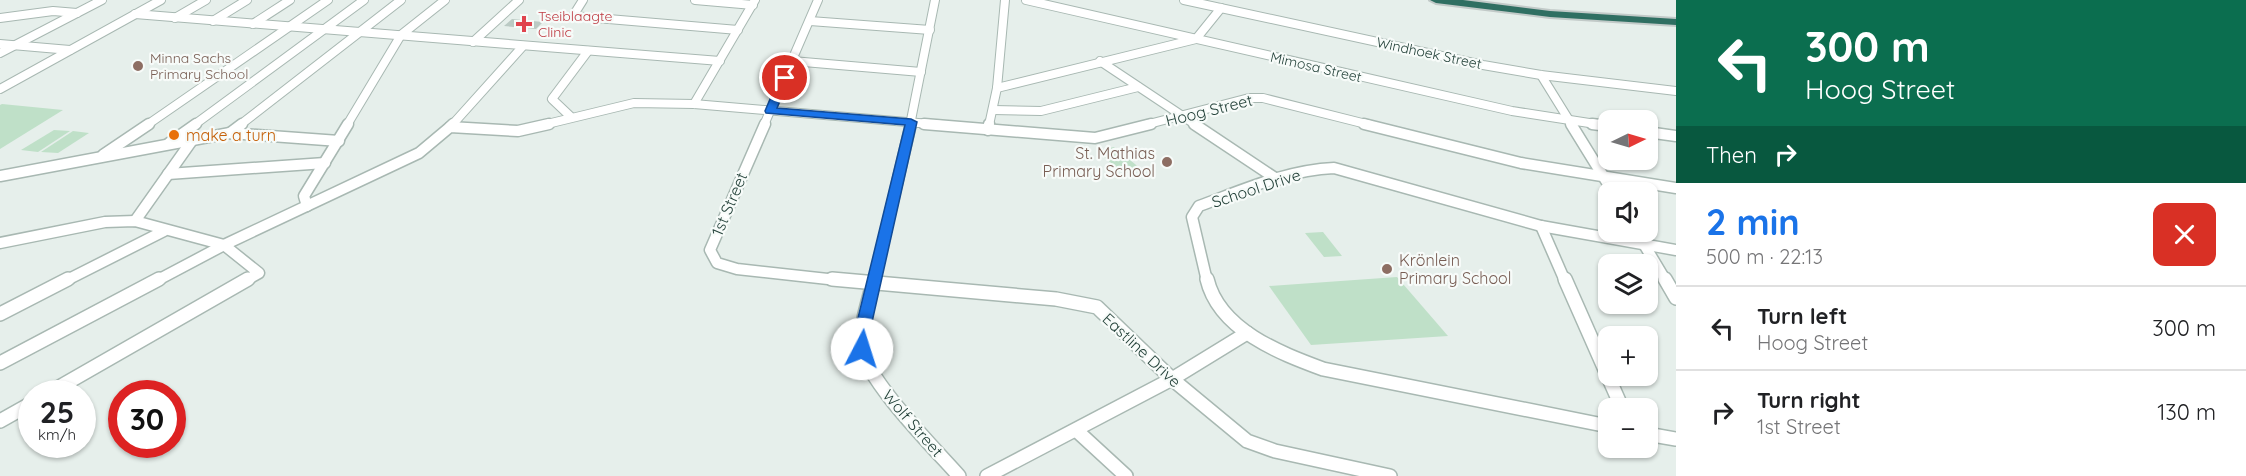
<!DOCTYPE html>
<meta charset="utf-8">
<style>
body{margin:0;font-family:Quicksand,sans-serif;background:#f2f2f2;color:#202124;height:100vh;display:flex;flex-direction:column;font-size:22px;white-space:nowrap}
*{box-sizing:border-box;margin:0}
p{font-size:20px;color:#757577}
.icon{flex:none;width:33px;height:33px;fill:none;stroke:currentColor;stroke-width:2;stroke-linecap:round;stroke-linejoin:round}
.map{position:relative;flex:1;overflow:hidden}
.panel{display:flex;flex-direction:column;background:#fff;width:570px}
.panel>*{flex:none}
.hud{background:#0b6e4f;color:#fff;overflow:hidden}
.needle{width:39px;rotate:85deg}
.controls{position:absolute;left:1598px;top:110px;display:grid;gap:12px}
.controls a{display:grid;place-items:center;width:60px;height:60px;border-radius:12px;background:#fff;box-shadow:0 2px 4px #0004;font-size:30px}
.speed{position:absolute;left:18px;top:380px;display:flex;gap:12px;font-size:30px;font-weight:700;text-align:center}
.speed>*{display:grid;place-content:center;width:78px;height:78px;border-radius:50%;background:#fff;box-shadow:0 2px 4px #0004;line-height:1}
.speed small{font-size:15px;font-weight:400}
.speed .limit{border:9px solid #d22;background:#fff;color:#111}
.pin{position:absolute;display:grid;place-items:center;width:51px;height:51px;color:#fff;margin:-26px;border:3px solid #fff;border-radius:50%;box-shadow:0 2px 6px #0007}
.me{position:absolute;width:66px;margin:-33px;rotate:5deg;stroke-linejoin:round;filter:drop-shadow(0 0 4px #0008)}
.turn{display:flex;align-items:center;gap:21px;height:126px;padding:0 30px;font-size:27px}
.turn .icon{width:78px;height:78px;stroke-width:2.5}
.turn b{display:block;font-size:42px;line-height:51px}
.then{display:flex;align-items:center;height:57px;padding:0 30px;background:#0003;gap:12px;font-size:22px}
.round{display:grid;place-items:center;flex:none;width:63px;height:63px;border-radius:12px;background:#f2f2f2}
.head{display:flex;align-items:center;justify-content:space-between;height:102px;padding:0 30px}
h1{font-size:36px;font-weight:800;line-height:45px;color:#1a73e8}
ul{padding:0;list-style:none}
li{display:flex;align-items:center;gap:18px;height:84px;padding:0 30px;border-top:2px solid #e0e0e0}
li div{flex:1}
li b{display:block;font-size:22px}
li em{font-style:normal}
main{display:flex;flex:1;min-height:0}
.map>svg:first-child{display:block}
</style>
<main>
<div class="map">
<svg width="1676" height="476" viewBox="0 0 1676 476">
<rect width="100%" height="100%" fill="#e6efeb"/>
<g fill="#bfe0c8">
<polygon points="2,104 63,110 0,149 0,105"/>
<polygon points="54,130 70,131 38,152 21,150"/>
<polygon points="73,131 89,133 58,153 41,152"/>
<polygon points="1114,147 1141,169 1124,174 1097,151"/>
<polygon points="1323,232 1342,256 1324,257 1305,233"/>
<polygon points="1397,277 1448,336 1311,345 1269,286"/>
</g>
<polygon fill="#bbcac4" points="512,19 543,22 536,29 504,26"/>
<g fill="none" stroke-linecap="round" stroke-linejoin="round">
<g stroke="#a8b8b2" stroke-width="10">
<g id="minor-far2">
<polyline points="583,0 573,16 738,30"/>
<polyline points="695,0 753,5"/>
<polyline points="1026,0 1512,111 1602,125"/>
<polyline points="1184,0 1483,65 1541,75 1676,91"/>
<polyline points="135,14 720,61"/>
<polyline points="0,18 53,11 77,13"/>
<polyline points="175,18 206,0"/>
<polyline points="213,21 247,0"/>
<polyline points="810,21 930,30"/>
<polyline points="253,24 290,0"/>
<polyline points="473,42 519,0"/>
<polyline points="0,44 70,50"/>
<polyline points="0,53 102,0"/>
<polyline points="792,61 921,72"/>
<polyline points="1100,61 1196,125"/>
<polyline points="1541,75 1572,125"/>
<polyline points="997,88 1196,39 1221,8"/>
<polyline points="0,89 161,0"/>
<polyline points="694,104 755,0"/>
<polyline points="993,110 1041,111 1138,87"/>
<polyline points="571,117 552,99 588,51"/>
<polyline points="147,125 328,0"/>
<polyline points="194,125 364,0"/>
<polyline points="240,125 401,0"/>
<polyline points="347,125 401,35 445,0"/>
<polyline points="452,125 523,46"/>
<polyline points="543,125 634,103 694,104 942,125"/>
<polyline points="764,125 818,0"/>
<polyline points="910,125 935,0"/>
<polyline points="989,125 997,88 1005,0"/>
<polyline points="1145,125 1249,98 1263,98 1370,125"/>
</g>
</g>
<g stroke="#a8b8b2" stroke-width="13">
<g id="minor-far1">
<polyline points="765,124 710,250 717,263 737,269 846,281"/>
<polyline points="924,124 1095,138 1151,124"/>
<polyline points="1194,124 1278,180"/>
<polyline points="1364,124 1521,163 1676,188"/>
<polyline points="1571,124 1613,192"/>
<polyline points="1592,124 1608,126"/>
<polyline points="450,127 453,124"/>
<polyline points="988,130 989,124"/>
<polyline points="1647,132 1676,136"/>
<polyline points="230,133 242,124"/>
<polyline points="169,143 196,124"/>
<polyline points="103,155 149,124"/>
<polyline points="168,174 325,163"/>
<polyline points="0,176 230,133 339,141"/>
<polyline points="307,206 304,196 348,124"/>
<polyline points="135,221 193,139"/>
<polyline points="1541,226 1565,281"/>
<polyline points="1636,231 1666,281"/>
<polyline points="0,243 105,222 135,221 224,245 259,273 245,281"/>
<polyline points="65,281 164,231"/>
<polyline points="156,281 224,245 419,153 450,127 518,131 549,124"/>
<polyline points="874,281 911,124"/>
<path d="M1207 281 1192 217 1199 206C1243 190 1287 170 1334 168L1541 226 1676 250"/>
</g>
</g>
<g stroke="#a8b8b2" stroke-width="16">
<g id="minor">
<polyline points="832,279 1056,299 1097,307 1172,379 1247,441 1275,451 1390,476"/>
<path d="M874 279C869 301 859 326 862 348 866 380 936 450 959 476"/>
<path d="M1207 279C1219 330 1280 353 1323 369L1608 426"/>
<polyline points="1565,279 1622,408"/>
<polyline points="1665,279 1676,298"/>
<polyline points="0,314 68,279"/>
<polyline points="0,363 159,279"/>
<polyline points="49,393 248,279"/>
<polyline points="0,421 32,403"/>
<polyline points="1076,430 1126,476"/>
<polyline points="1647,434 1676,439"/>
<polyline points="987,476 1172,379 1247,333"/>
</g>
</g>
<g stroke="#c2cac8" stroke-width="4">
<polygon id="highway" points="1430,0 1463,0 1550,11 1676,19 1676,25 1550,17 1436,3"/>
</g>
<use href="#minor-far2" stroke="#fff" stroke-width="8"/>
<use href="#minor-far1" stroke="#fff" stroke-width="10"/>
<use href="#minor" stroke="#fff" stroke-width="13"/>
<use href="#highway" fill="#2f6f62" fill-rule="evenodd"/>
</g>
<polygon fill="#1a73e8" stroke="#114b97" stroke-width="1.5" points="785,75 790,78 777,108 911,119 917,122 872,322 870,349 862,354 854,349 857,322 905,125 766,113 765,111 779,78"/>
<path fill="#e0444e" stroke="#f7fbf9" stroke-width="2" d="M521 15h6v6h6v6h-6v6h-6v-6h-6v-6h6z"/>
<g fill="#8d6e63" stroke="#f7fbf9" stroke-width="2">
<circle cx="138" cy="66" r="6"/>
<circle cx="1167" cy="162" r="6"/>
<circle cx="1387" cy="269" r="6"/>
</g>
<circle fill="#e8710a" stroke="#f7fbf9" stroke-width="2" cx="174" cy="135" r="6"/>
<g text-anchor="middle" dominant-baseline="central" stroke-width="4.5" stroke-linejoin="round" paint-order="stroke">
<g font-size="14" fill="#be3a42" stroke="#f7fbf9" text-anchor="start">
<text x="538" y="16">Tseiblaagte<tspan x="538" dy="16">Clinic</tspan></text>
</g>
<g font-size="14" fill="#24423a" stroke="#f7fbf9">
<text transform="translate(1429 53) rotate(12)">Windhoek Street</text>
<text transform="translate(1316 67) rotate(13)">Mimosa Street</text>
</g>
<g font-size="14" fill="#785e54" stroke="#f7fbf9" text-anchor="start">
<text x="150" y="58">Minna Sachs<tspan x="150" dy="16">Primary School</tspan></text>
</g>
<g font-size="16" fill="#24423a" stroke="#f7fbf9">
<text transform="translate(1209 110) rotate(-14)">Hoog Street</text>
<text transform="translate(1256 188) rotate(-18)">School Drive</text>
<text transform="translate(729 204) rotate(-67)">1st Street</text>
<text transform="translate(1142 350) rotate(43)">Eastline Drive</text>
<text transform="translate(913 423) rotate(49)">Wolf Street</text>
</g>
<g font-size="16" fill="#c56008" stroke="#f7fbf9" text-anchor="start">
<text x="186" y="135">make a turn</text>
</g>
<g font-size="16" fill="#785e54" stroke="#f7fbf9" text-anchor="end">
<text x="1155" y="153">St. Mathias<tspan x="1155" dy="18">Primary School</tspan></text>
<text x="1399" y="260" text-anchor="start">Krönlein<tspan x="1399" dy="18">Primary School</tspan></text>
</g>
</g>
</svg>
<div class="controls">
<a><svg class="needle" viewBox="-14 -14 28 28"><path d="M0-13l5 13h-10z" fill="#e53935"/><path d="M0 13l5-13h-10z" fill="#757577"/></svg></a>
<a><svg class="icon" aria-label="sound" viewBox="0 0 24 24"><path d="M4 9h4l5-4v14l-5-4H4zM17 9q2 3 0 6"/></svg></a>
<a><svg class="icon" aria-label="layers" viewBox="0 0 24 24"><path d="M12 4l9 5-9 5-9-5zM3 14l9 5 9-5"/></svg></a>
<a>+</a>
<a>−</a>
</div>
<div class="speed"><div>25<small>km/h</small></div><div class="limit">30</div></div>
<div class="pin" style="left:785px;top:78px;background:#d93025"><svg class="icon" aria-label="arrive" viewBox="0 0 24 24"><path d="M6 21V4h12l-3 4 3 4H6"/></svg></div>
<svg class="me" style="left:862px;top:349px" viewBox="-20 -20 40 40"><circle r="19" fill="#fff"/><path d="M0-13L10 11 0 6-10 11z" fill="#1a73e8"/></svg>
</div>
<section class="panel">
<div class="hud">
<div class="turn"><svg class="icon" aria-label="left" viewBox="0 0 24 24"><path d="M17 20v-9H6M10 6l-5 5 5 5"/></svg><div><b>300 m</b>Hoog Street</div></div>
<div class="then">Then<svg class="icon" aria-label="right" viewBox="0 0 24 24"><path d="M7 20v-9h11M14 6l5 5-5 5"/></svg></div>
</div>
<div class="head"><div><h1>2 min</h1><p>500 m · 22:13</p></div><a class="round" style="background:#d93025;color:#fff"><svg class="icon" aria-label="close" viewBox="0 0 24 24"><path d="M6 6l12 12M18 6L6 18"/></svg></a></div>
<ul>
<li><svg class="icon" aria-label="left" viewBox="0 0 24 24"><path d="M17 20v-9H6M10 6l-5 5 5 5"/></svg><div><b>Turn left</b><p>Hoog Street</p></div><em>300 m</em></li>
<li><svg class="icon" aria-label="right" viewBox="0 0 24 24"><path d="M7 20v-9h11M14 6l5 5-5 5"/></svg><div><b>Turn right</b><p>1st Street</p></div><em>130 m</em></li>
</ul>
</section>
</main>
